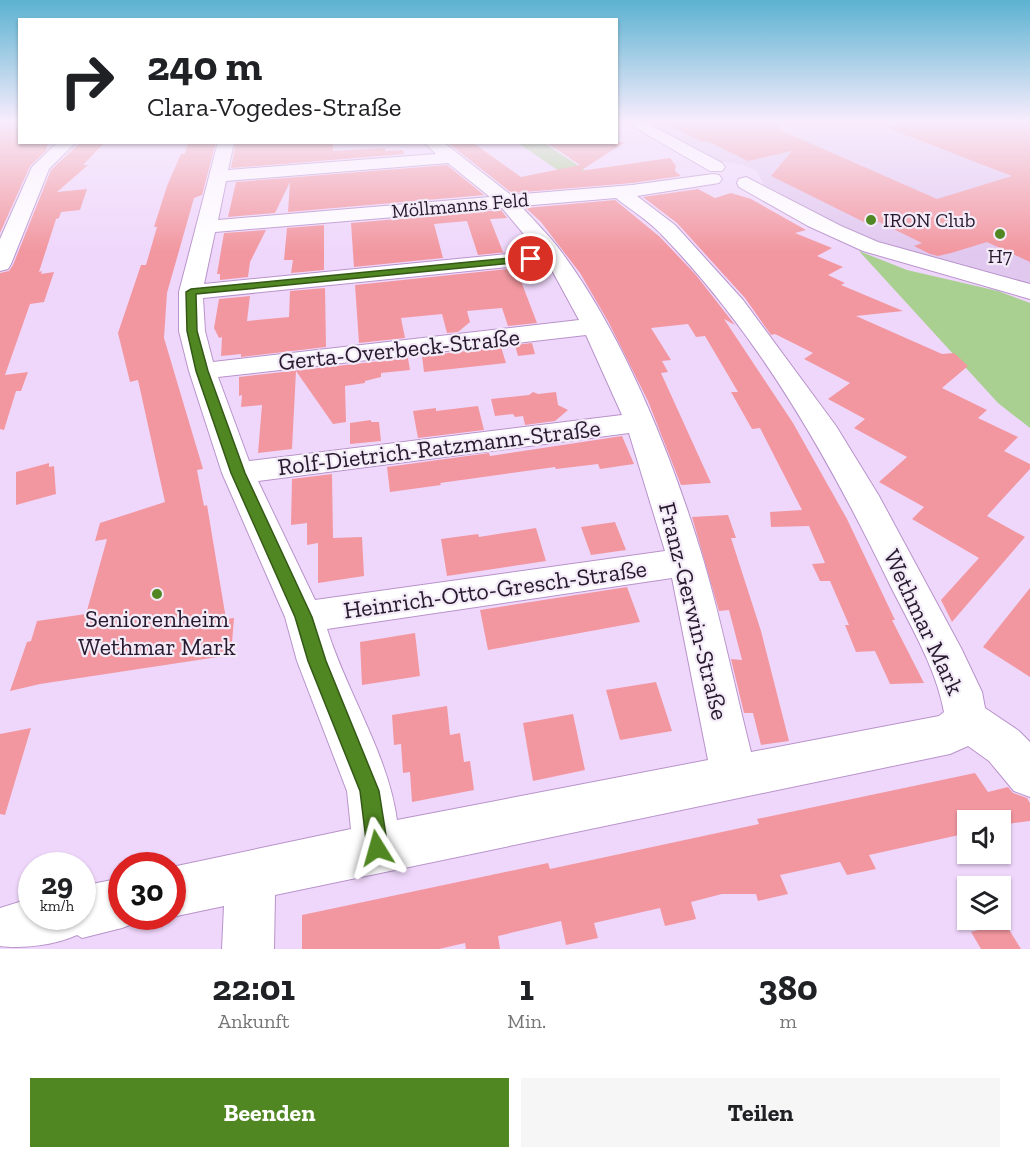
<!DOCTYPE html>
<html lang="de">
<meta charset="utf-8">
<style>
body{margin:0;font-family:"Zilla Slab",serif;background:#f6f6f6;color:#202124;height:100vh;display:flex;flex-direction:column;font-size:22px;white-space:nowrap}
*{box-sizing:border-box;margin:0}
p{font-size:20px;color:#757577}
.icon{flex:none;width:33px;height:33px;fill:none;stroke:currentColor;stroke-width:2;stroke-linecap:round;stroke-linejoin:round}
.map{position:relative;height:949px;overflow:hidden}
.details{display:flex;flex-direction:column;background:#fff;flex:1}
.details>*{flex:none}
.top-card{position:absolute;left:18px;top:18px;width:600px;height:126px;border-radius:0px;box-shadow:0 2px 4px #0004;background:#fff;color:#202124;overflow:hidden}
.controls{position:absolute;left:957px;top:810px;display:grid;gap:12px}
.controls a{display:grid;place-items:center;width:54px;height:54px;border-radius:0px;background:#fff;box-shadow:0 2px 4px #0004;font-size:30px}
.speed{position:absolute;left:18px;top:852px;display:flex;gap:12px;font-size:30px;font-weight:700;text-align:center}
.speed>*{display:grid;place-content:center;width:78px;height:78px;border-radius:50%;background:#fff;box-shadow:0 2px 4px #0004;line-height:1}
.speed small{font-size:15px;font-weight:400}
.speed .limit{border:9px solid #d22;background:#fff;color:#111}
.pin{position:absolute;display:grid;place-items:center;width:51px;height:51px;color:#fff;margin:-26px;border:3px solid #fff;border-radius:50%;box-shadow:0 2px 6px #0007}
.me{position:absolute;width:66px;margin:-33px;rotate:352deg;stroke-linejoin:round;filter:drop-shadow(0 0 4px #0008)}
.turn{display:flex;align-items:center;gap:21px;height:126px;padding:0 30px;font-size:27px}
.turn .icon{width:78px;height:78px;stroke-width:2.5}
.turn b{display:block;font-size:42px;line-height:51px}
.eta{display:flex;justify-content:space-evenly;align-items:center;height:102px;text-align:center}
.eta b{font-size:36px;font-weight:700;line-height:42px}
.action{display:flex;gap:12px;margin-top:auto;padding:12px 30px}
.action a{flex:1;height:69px;border-radius:0px;background:#508722;color:#fff;font-size:24px;font-weight:700;line-height:69px;text-align:center}
.action a+a{background:#f6f6f6;color:#202124}
.map>svg:first-child{display:block}
</style>
<div class="map">
<svg width="1030" height="949" viewBox="0 0 1030 949">
<rect width="100%" height="100%" fill="#efd7fb"/>
<polygon fill="#e1c8ef" points="668,120 1030,120 1030,285 874,244 771,191 763,184 757,171 742,165 711,159 644,124"/>
<g fill="#a9d091">
<polygon points="518,143 544,143 606,184 581,186"/>
<polygon points="859,251 907,270 998,291 1030,303 1030,428 998,403"/>
</g>
<g fill="#f2979f">
<polygon points="0,120 20,120 20,142 48,142 46,151 30,166 0,233"/>
<polygon points="658,120 779,120 780,130 937,199 1012,176 885,127 917,120 1030,120 1030,262 987,242 951,253 938,256 930,254 914,246 922,243 879,222 870,225 771,176 792,151 748,161 707,141 702,142"/>
<polygon points="188,142 216,142 202,195 194,198 167,293 164,338 203,469 197,470 204,506 207,505 226,619 234,618 231,655 40,684 10,691 27,642 31,641 37,621 86,614 107,539 95,541 100,523 165,502 138,380 130,382 118,333 141,265 146,265 157,227 154,227 167,186 181,154 185,154"/>
<polygon points="236,142 333,142 333,151 385,148 385,151 403,150 404,154 231,168"/>
<polygon points="447,142 472,142 521,177 580,165 546,142 625,142 580,171 670,158 676,166 675,171 681,176 632,183 512,193"/>
<polygon points="104,143 83,165 88,165 57,192 87,189 80,210 61,212 59,218 56,219 39,272 42,271 41,274 54,272 44,302 30,304 5,375 28,372 21,391 16,391 4,430 0,429 0,273 9,271 13,265 51,170 79,144"/>
<polygon points="447,165 484,195 288,212 290,182 275,213 228,217 236,182"/>
<polygon points="698,189 715,198 731,193 751,199 806,230 795,233 832,248 817,256 843,267 828,275 845,283 841,285 903,311 856,316 942,354 954,353 968,366 942,388 987,410 978,418 1018,437 1004,451 1030,464 1030,469 987,516 1025,537 952,622 941,600 979,558 912,519 924,507 879,482 907,457 854,428 865,419 828,399 850,383 804,359 813,353 775,334 771,335 745,298 677,223 643,197"/>
<polygon points="615,200 660,237 696,275 735,325 724,319 793,423 847,519 895,620 892,620 924,683 890,684 875,651 856,652 845,625 849,625 830,581 820,581 812,564 825,563 809,526 771,527 770,512 802,510 760,428 752,429 731,392 738,392 705,336 696,337 688,324 651,328 671,360 662,361 668,372 661,373 711,483 681,485 648,401 609,323 580,273 541,222 526,208"/>
<polygon points="501,210 507,218 490,219 503,252 508,252 478,255 467,221 434,224 443,258 354,267 351,223"/>
<polygon points="324,225 324,270 291,273 293,260 284,260 287,228"/>
<polygon points="266,230 250,262 248,277 220,280 220,274 217,274 224,233"/>
<polygon points="516,268 537,323 508,326 502,308 467,311 470,322 458,332 447,333 442,314 401,318 405,338 359,343 355,285"/>
<polygon points="325,288 326,347 241,357 241,354 221,356 222,337 219,338 214,328 219,299 250,296 247,321 289,317 290,291"/>
<polygon points="532,343 535,354 518,356 515,345"/>
<polygon points="501,347 506,363 424,372 422,356"/>
<polygon points="408,358 410,370 381,373 381,377 365,381 365,383 345,386 346,422 333,424 296,371 292,449 258,453 262,405 241,407 242,395 239,396 239,377"/>
<polygon points="533,392 538,394 556,392 558,405 568,410 555,421 525,425 523,416 515,417 513,414 495,416 491,399 529,395"/>
<polygon points="478,406 484,430 418,438 413,411 436,408 436,411"/>
<polygon points="371,420 371,422 379,422 381,441 350,444 350,423"/>
<polygon points="622,436 634,464 600,469 598,464 556,469 555,467 440,483 441,485 390,492 387,467 489,453 490,456"/>
<polygon points="49,463 49,467 54,466 56,494 16,505 16,472"/>
<polygon points="332,474 333,538 362,537 364,576 318,583 318,543 307,545 307,523 291,525 292,479"/>
<polygon points="728,515 736,538 731,538 761,631 789,741 761,745 753,713 744,713 731,659 742,660 735,633 729,610 719,611 692,517"/>
<polygon points="615,522 626,550 591,555 581,527"/>
<polygon points="536,528 546,561 447,576 441,539 478,534 479,537"/>
<polygon points="627,587 640,622 488,650 480,610"/>
<polygon points="1030,588 1030,677 983,647"/>
<polygon points="415,633 420,676 362,685 360,642"/>
<polygon points="656,682 672,731 620,740 606,690"/>
<polygon points="447,706 450,735 460,733 464,762 470,761 474,790 412,802 410,772 403,773 401,744 394,745 392,715"/>
<polygon points="573,714 585,770 533,781 523,723"/>
<polygon points="31,728 5,815 0,814 0,734"/>
<polygon points="975,773 988,792 1008,787 1013,793 1027,798 1030,803 1030,821 1000,825 1000,820 968,820 968,833 869,855 876,869 847,875 840,862 780,875 788,894 758,901 756,894 722,894 691,902 696,919 665,926 660,908 594,923 598,938 566,945 561,921 498,936 500,949 466,949 465,943 439,949 302,949 302,915 548,863 550,869 759,824 757,819"/>
<polygon points="1005,923 1021,949 981,949 971,932"/>
</g>
<g fill="none" stroke-linecap="round" stroke-linejoin="round">
<g stroke="#b893cb" stroke-width="2">
<g id="minor">
<polygon points="622,120 641,120 722,163 725,167 722,171 710,171"/>
<polygon points="58,142 76,142 49,169 11,264 8,269 0,271 0,239 32,167"/>
<path d="M218 142H234L228 170 436 154 424 142H443L511 195 632 185 713 174 719 175 722 179 719 183 637 196 675 225 743 300 836 426 879 496 961 648 982 692 985 708 1019 731 1030 742V797L1014 791 989 761 968 746 950 754 275 895 274 949H222L224 906 172 917 171 916H172V867L351 829 347 791 297 661 285 617 222 473 189 371 179 331V292ZM448 163 490 197 218 220 226 181ZM616 198C631 210 649 221 662 235 760 336 830 461 891 587 911 627 936 668 944 712L939 716 751 752C735 689 722 624 704 562 673 459 626 340 563 254 551 237 535 222 521 206ZM502 208 538 251 204 284 215 232ZM548 263 579 320 213 362 205 331 203 298ZM586 335 622 415 249 461 218 377ZM629 433 665 551 315 600 258 481ZM672 578 708 760 397 820C388 754 347 693 327 629Z"/>
<polygon points="746,177 841,226 878,242 1030,284 1030,299 863,251 808,226 739,187 737,183 739,179"/>
<path d="M122 878V916H142L140 921 122 928 82 938 77 935C55 945 23 949 0 946V908L32 898V916H82V886Z"/>
</g>
</g>
<use href="#minor" fill="#fff" fill-rule="evenodd"/>
</g>
<linearGradient id="sky" x2="0" y2="1"><stop stop-color="#5bb2d1"/><stop offset="0.48" stop-color="#f8edfd"/><stop offset="1" stop-color="#f8edfd" stop-opacity="0"/></linearGradient>
<rect width="1030" height="252" fill="url(#sky)"/>
<polygon fill="#508722" stroke="#345816" stroke-width="1.5" points="531,256 534,257 534,261 196,294 197,331 208,371 245,473 312,617 326,661 379,791 388,848 385,856 377,859 370,856 367,848 360,791 308,661 295,617 231,473 196,371 187,331 186,292 191,289"/>
<g fill="#508722" stroke="#f3ebf7" stroke-width="2">
<circle cx="871" cy="220" r="6"/>
<circle cx="1000" cy="234" r="6"/>
<circle cx="157" cy="594" r="6"/>
</g>
<g text-anchor="middle" dominant-baseline="central" stroke-width="4.5" stroke-linejoin="round" paint-order="stroke">
<g font-size="20" fill="#27192e" stroke="#f3ebf7">
<text transform="translate(460 205) rotate(-5)">Möllmanns Feld</text>
</g>
<g font-size="20" fill="#27192e" stroke="#f3ebf7" text-anchor="start">
<text x="883" y="220">IRON Club</text>
<text x="1000" y="256" text-anchor="middle">H7</text>
</g>
<g font-size="24" fill="#27192e" stroke="#f3ebf7">
<text transform="translate(399 349) rotate(-6)">Gerta-Overbeck-Straße</text>
<text transform="translate(439 447) rotate(-7)">Rolf-Dietrich-Ratzmann-Straße</text>
<text transform="translate(495 589) rotate(-8)">Heinrich-Otto-Gresch-Straße</text>
<text transform="translate(694 611) rotate(76)">Franz-Gerwin-Straße</text>
<text transform="translate(924 622) rotate(65)">Wethmar Mark</text>
</g>
<g font-size="24" fill="#27192e" stroke="#f3ebf7">
<text x="157" y="618">Seniorenheim<tspan x="157" dy="28">Wethmar Mark</tspan></text>
</g>
</g>
</svg>
<div class="controls">
<a><svg class="icon" aria-label="sound" viewBox="0 0 24 24"><path d="M4 9h4l5-4v14l-5-4H4zM17 9q2 3 0 6"/></svg></a>
<a><svg class="icon" aria-label="layers" viewBox="0 0 24 24"><path d="M12 4l9 5-9 5-9-5zM3 14l9 5 9-5"/></svg></a>
</div>
<div class="speed"><div>29<small>km/h</small></div><div class="limit">30</div></div>
<div class="pin" style="left:531px;top:259px;background:#d93025"><svg class="icon" aria-label="arrive" viewBox="0 0 24 24"><path d="M6 21V4h12l-3 4 3 4H6"/></svg></div>
<svg class="me" style="left:377px;top:848px" viewBox="-20 -20 40 40"><path d="M0-17L14 15 0 8-14 15z" fill="#508722" stroke="#fff" stroke-width="4"/></svg>
<div class="top-card">
<div class="turn"><svg class="icon" aria-label="right" viewBox="0 0 24 24"><path d="M7 20v-9h11M14 6l5 5-5 5"/></svg><div><b>240 m</b>Clara-Vogedes-Straße</div></div>
</div>
</div>
<section class="details">
<div class="eta">
<div><b>22:01</b><p>Ankunft</p></div>
<div><b>1</b><p>Min.</p></div>
<div><b>380</b><p>m</p></div>
</div>
<div class="action"><a>Beenden</a><a>Teilen</a></div>
</section>
